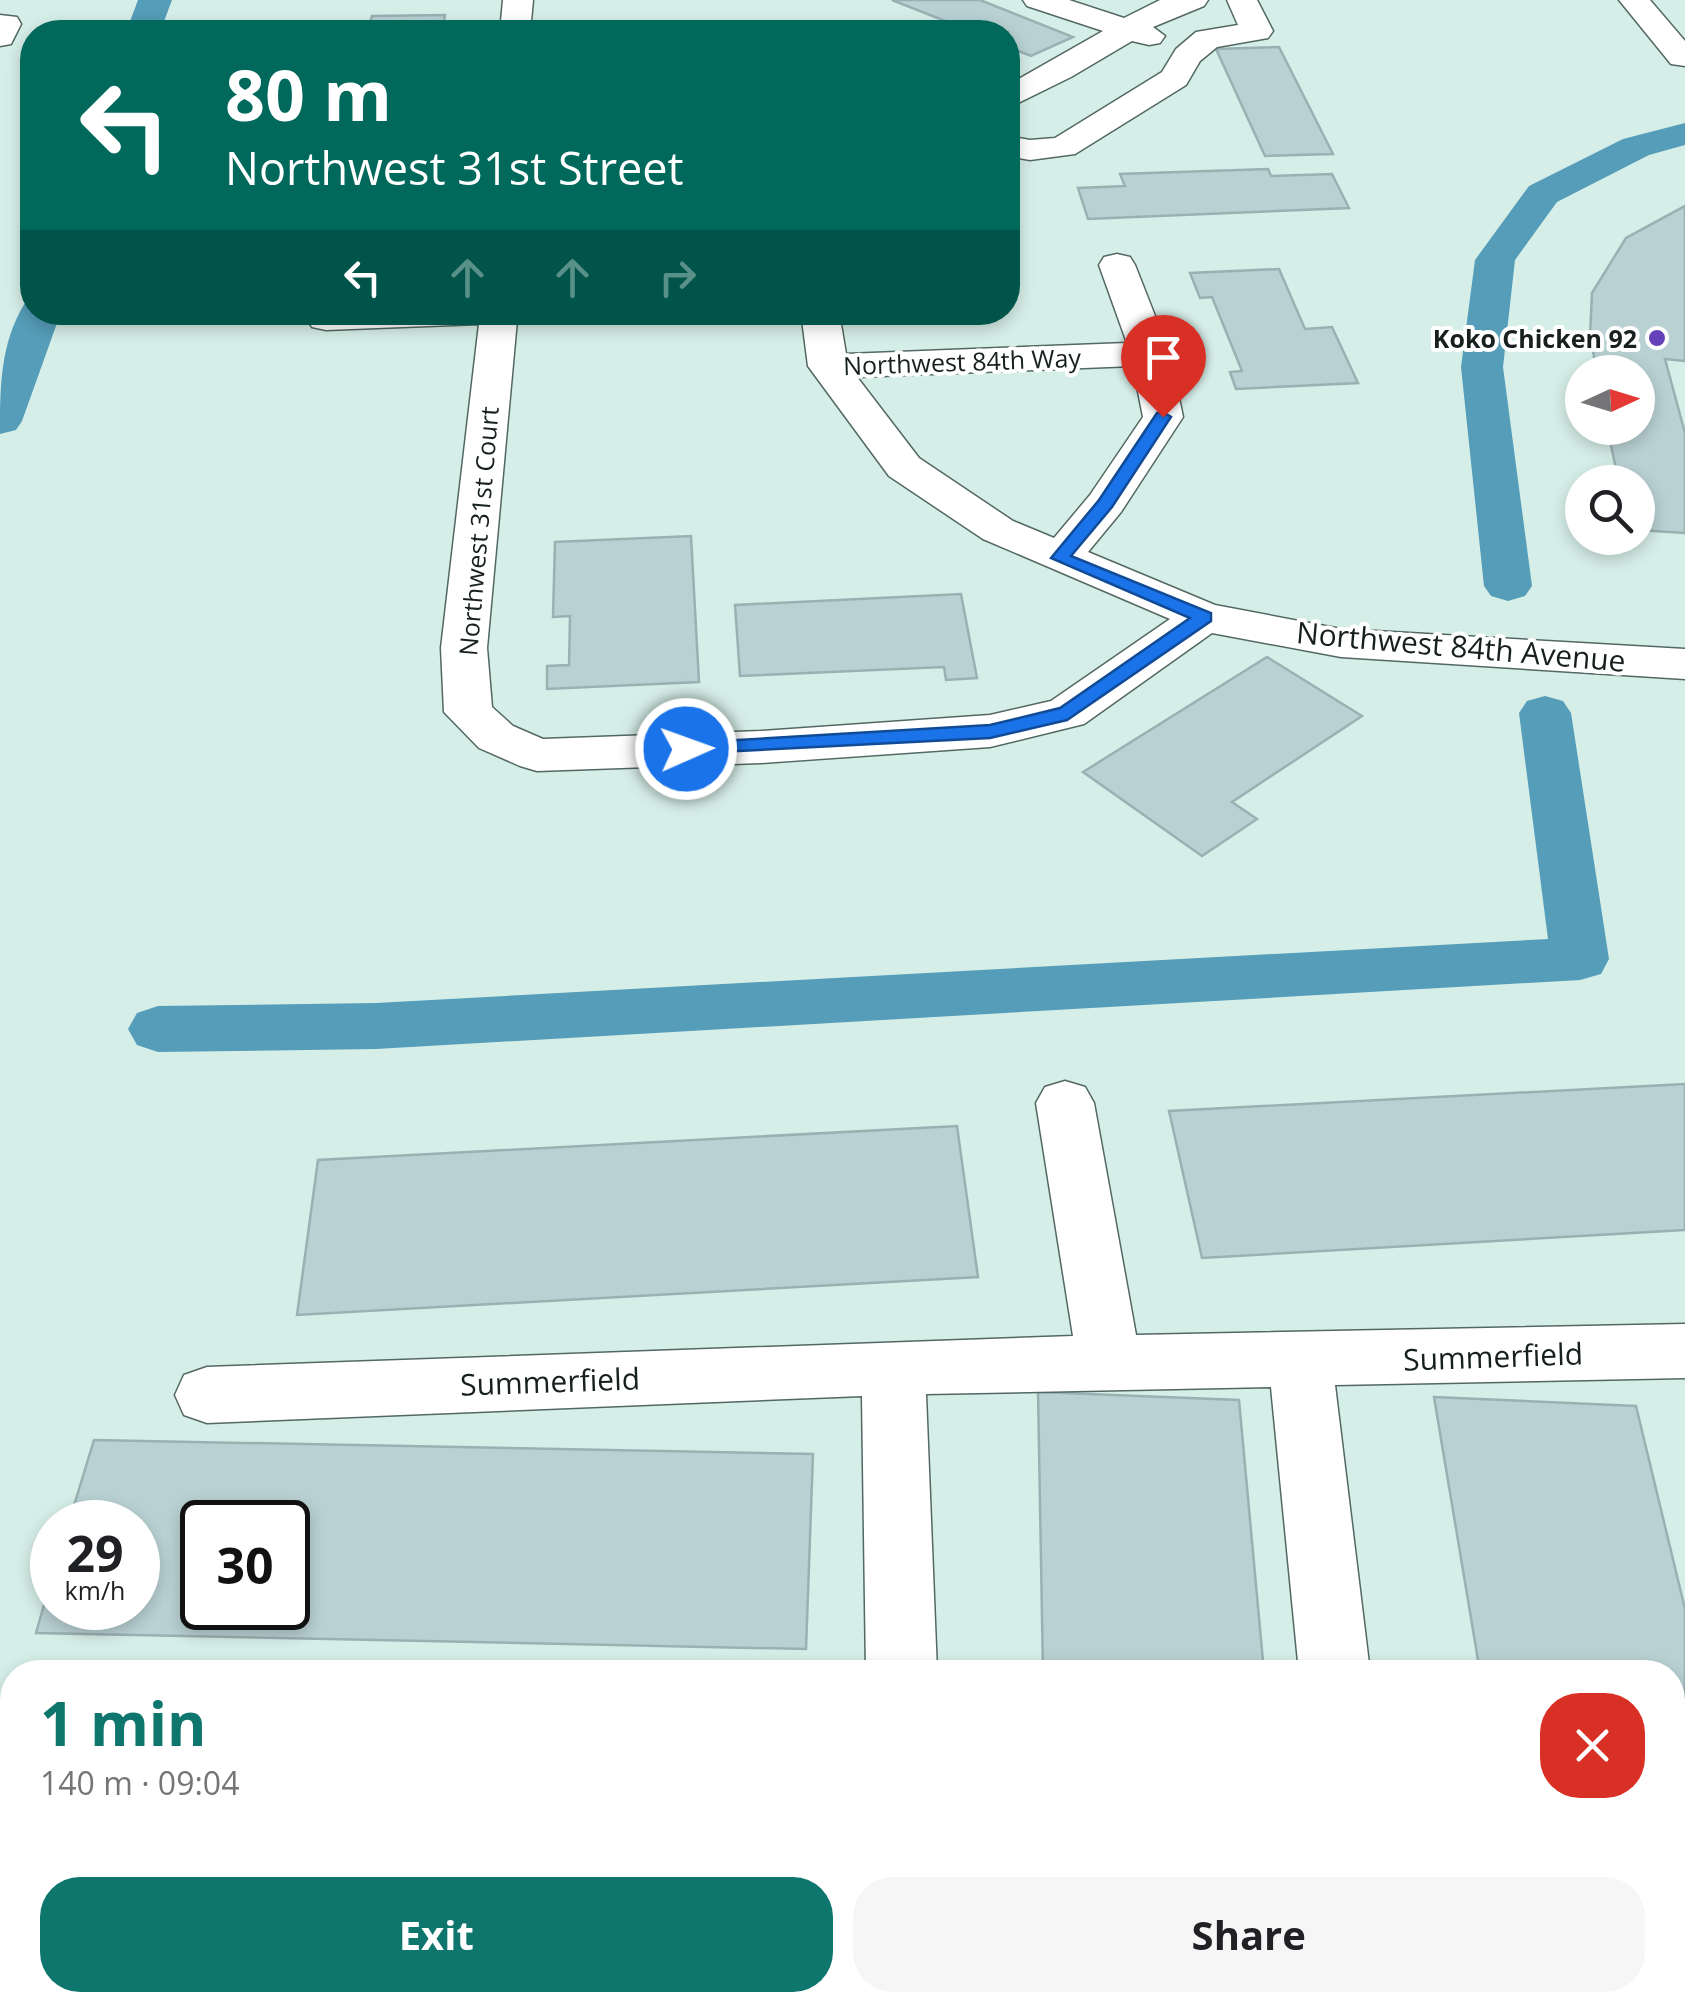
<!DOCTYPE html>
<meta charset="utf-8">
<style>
body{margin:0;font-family:"Open Sans",sans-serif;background:#f6f6f6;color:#202124;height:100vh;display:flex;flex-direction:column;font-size:38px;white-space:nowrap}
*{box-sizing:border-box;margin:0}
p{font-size:32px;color:#757577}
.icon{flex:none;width:55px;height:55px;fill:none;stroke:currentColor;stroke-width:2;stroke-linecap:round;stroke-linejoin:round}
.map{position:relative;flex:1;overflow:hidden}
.sheet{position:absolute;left:0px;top:1660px;width:1685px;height:352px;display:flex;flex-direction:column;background:#fff;border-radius:40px 40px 0 0;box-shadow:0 5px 15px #0003}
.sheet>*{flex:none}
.guide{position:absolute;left:20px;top:20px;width:1000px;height:305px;border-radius:40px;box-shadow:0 5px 15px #0003;background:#00695c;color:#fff;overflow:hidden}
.needle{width:65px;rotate:86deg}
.controls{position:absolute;left:1565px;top:355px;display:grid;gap:20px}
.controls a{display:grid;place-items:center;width:90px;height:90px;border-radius:50%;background:#fff;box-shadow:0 5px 15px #0003;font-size:50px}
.speed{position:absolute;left:30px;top:1500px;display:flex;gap:20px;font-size:50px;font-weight:700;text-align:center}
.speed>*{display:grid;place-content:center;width:130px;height:130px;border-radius:50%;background:#fff;box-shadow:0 5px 15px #0003;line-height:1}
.speed small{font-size:25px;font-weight:400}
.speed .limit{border:5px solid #111;border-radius:15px;background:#fff;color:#111}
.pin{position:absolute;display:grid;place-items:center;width:85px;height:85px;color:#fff;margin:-102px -42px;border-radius:50% 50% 50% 0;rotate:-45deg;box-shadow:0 0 10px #0007}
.pin .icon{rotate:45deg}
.me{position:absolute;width:110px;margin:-55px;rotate:88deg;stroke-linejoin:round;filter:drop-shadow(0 0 8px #0008)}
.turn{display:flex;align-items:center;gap:35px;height:210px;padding:0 40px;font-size:45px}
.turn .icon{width:130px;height:130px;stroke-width:2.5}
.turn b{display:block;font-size:70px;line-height:85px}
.lanes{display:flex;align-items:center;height:95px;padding:0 40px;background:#0003;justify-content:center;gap:50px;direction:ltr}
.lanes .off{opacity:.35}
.round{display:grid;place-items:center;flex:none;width:105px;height:105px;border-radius:40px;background:#f6f6f6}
.overview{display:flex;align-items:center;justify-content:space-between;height:170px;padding:0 40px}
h1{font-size:60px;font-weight:700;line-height:75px;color:#0f766e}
.cta{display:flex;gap:20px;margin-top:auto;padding:20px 40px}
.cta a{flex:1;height:115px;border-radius:40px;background:#0f766e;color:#fff;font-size:40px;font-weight:700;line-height:115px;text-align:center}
.cta a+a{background:#f6f6f6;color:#202124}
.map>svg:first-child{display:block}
</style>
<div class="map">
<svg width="1685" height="2011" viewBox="0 0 1685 2011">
<rect width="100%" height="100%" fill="#d6eee8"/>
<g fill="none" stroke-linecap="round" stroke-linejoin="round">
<g fill="#559db8" fill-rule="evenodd">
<polygon points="138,0 172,0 160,32 126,32"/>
<polygon points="1685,123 1685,145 1649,155 1557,202 1515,260 1503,367 1532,586 1525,596 1508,601 1491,596 1484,586 1461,367 1475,260 1529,186 1623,139"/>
<path d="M32 301V312H61L22 421 16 430 0 434C0 388 0 343 25 303Z"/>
<polygon points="1545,696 1563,701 1571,713 1609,959 1601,974 1580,980 376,1049 158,1052 137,1045 128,1029 137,1013 158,1006 376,1003 1548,939 1519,713 1527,701"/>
</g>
</g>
<g fill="#b9d1d3" stroke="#9ab1b3" stroke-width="2.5" fill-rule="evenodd">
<polygon points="892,0 980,0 1073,37 1031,56 1008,47 1008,32 973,32"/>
<polygon points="445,15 442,32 379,32 381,26 369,26 372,16"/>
<polygon points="1279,47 1333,154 1265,156 1216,49"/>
<polygon points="1268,169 1271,176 1332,174 1349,208 1088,219 1078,188 1125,186 1120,174"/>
<polygon points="1685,206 1685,361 1665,359 1685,433 1685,533 1638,530 1638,482 1619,482 1607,428 1638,428 1638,372 1597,372 1590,336 1592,293 1626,238"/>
<polygon points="1279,269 1305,329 1332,327 1358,383 1236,389 1230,372 1242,371 1212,297 1200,298 1190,273"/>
<polygon points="691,536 699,682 547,689 547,666 569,665 570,616 553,617 555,542"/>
<polygon points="961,594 977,678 946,680 944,667 740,676 735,605"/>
<polygon points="1267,657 1362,716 1232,802 1257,819 1202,856 1083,772"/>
<polygon points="1685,1084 1685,1230 1202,1258 1169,1111"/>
<polygon points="957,1126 978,1277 297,1315 318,1160"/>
<polygon points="1038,1392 1239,1400 1264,1672 1043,1672"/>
<polygon points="1434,1397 1636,1406 1685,1609 1685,2011 1537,2011 1535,2000 1672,2000 1672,1672 1480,1672"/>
<path d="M94 1440 813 1454 806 1649 36 1633 52 1577V1608H138V1522H69ZM202 1522H288V1608H202Z"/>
<polygon points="12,1867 12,2000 809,2000 808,2011 0,2011 0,1911"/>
<polygon points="1048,2000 1295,2000 1296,2011 1049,2011"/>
</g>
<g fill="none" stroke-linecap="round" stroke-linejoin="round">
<g stroke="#536863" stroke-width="3">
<g id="minor">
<polygon points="503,0 533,0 530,32 500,32"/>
<polygon points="1023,0 1069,0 1124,18 1160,0 1208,0 1204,6 1153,27 1165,36 1160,43 1149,45 1132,41 1071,77 1008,108 1008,85 1103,31 1027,6"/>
<polygon points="1227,0 1257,0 1273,31 1268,38 1217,47 1200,61 1186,85 1075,154 1030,160 1008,156 1008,136 1030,140 1055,138 1162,72 1176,49 1196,32 1238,25"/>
<polygon points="1619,0 1650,0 1685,41 1685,66 1671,64"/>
<polygon points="0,15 17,17 21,24 11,44 0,46"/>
<path d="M1117 254 1130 257 1135 265 1170 354 1183 417 1121 512 1088 552 1215 605 1341 629 1685 649V679L1341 657 1212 633 1084 724 990 747 761 763 537 771 520 766 479 748 444 712 441 648 479 324 326 330 312 327 307 319 311 312H524L517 320 487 648 492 707 513 726 543 739 761 731 990 715 1051 701 1170 619 983 539 889 476 808 366 801 312H839L846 354 1127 343 1099 265 1104 257ZM1133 366 1143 417 1090 495 1054 538 1013 521 919 458 857 377Z"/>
<polygon points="1065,1081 1085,1087 1094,1103 1136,1335 1685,1324 1685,1378 1335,1385 1370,1672 1299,1672 1271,1387 926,1394 937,1672 866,1672 862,1396 207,1423 184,1415 175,1395 184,1375 207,1367 1073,1336 1036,1103 1045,1087"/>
<rect x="862" y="2000" width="80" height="11"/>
<polygon points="1331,2000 1411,2000 1413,2011 1333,2011"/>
</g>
</g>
<use href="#minor" fill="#fff" fill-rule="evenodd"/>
</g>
<polygon fill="#1a73e8" stroke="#114b97" stroke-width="2.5" points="1163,412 1171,417 1112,507 1071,556 1211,613 1211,621 1067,720 990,738 679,754 676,749 686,743 990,725 1060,708 1190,618 1051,558 1099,500 1157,413"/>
<circle fill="#6541ba" stroke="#fff" stroke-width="4" cx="1657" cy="338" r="10"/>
<g text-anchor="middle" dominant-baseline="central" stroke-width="8" stroke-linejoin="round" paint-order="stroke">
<g font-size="25" font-weight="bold" fill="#17201e" stroke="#fff" text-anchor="end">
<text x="1637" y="338">Koko Chicken 92</text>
</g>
<g font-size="25" fill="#17201e" stroke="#fff">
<text transform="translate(962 361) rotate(-2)">Northwest 84th Way</text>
<text transform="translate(478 531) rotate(-85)">Northwest 31st Court</text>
</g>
<g font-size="30" fill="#17201e" stroke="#fff">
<text transform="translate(1461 646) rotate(5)">Northwest 84th Avenue</text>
<text transform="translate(1493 1356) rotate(-2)">Summerfield</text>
<text transform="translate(550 1381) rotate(-2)">Summerfield</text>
</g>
</g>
</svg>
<div class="controls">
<a><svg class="needle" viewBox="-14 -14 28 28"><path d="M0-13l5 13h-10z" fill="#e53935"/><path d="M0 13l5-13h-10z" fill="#757577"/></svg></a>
<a><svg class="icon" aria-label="search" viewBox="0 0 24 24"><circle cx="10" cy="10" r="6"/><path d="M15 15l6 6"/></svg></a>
</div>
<div class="speed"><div>29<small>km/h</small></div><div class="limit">30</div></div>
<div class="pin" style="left:1163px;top:417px;background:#d93025"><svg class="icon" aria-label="arrive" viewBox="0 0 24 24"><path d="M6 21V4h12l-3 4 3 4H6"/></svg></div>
<svg class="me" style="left:686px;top:749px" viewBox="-20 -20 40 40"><circle r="17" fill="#1a73e8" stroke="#fff" stroke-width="3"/><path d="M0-11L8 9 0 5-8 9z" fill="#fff"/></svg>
<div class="guide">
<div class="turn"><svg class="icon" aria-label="left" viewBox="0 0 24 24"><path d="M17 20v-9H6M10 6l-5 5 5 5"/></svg><div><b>80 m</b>Northwest 31st Street</div></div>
<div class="lanes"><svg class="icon" aria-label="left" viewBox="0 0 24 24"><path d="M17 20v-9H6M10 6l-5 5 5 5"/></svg><svg class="icon off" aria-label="ahead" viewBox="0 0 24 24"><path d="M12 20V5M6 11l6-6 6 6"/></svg><svg class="icon off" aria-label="ahead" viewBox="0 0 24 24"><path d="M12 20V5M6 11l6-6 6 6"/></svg><svg class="icon off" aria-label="right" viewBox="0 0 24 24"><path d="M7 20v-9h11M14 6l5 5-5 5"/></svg></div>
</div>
<section class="sheet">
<div class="overview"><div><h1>1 min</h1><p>140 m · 09:04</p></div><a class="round" style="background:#d93025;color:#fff"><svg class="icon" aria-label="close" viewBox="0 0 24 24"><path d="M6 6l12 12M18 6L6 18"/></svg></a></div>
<div class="cta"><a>Exit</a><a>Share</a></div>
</section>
</div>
